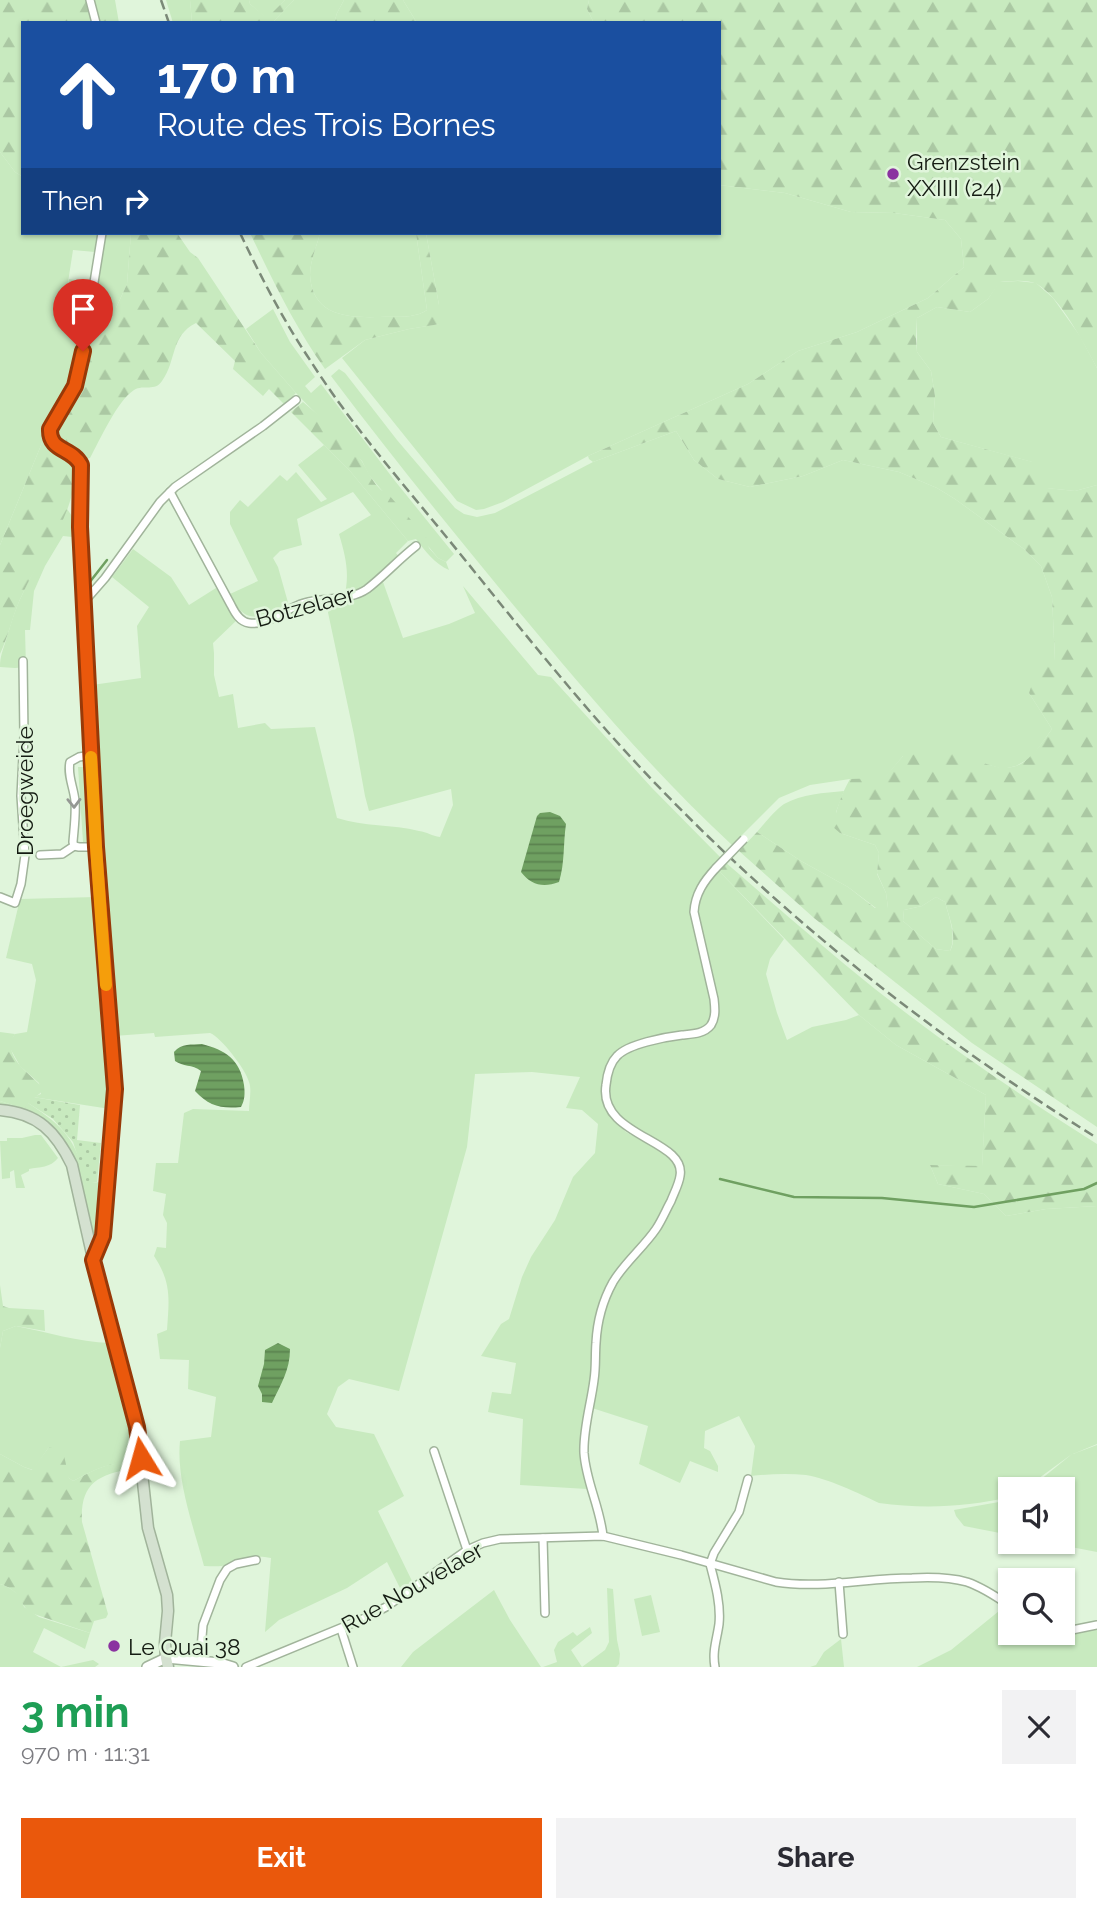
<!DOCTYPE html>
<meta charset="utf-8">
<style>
body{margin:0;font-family:Raleway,sans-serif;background:#f2f2f3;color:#2b2b33;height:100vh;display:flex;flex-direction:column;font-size:26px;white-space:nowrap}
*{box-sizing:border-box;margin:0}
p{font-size:23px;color:#7c7c81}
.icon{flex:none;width:38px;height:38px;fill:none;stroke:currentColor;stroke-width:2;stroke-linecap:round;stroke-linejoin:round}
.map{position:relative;height:1667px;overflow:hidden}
.details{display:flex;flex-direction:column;background:#fff;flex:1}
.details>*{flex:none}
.guide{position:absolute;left:21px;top:21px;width:700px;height:214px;border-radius:0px;box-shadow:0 2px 5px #0004;background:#1a4fa0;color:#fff;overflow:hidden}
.controls{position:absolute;left:998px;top:1477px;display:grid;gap:14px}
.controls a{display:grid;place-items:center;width:77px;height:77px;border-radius:0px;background:#fff;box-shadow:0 2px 5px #0004;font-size:35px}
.pin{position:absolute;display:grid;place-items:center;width:60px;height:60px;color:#fff;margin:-72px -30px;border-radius:50% 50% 50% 0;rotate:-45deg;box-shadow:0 0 7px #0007}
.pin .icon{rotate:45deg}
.me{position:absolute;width:77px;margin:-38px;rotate:352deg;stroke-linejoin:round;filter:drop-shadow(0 0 5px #0008)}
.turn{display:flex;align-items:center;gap:24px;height:147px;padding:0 21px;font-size:32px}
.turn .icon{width:91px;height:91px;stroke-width:2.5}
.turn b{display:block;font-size:49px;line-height:60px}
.then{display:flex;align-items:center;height:66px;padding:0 21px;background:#0003;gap:14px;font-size:26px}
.round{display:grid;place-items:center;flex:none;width:74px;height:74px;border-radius:0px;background:#f2f2f3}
.summary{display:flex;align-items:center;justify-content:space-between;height:119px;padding:0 21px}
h1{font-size:42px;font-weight:700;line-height:52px;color:#1e9e55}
.button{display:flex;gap:14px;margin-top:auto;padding:14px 21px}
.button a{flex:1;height:80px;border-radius:0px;background:#ea580c;color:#fff;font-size:28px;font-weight:700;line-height:80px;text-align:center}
.button a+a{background:#f2f2f3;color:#2b2b33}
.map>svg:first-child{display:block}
</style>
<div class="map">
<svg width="1097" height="1667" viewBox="0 0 1097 1667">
<defs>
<pattern id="forest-firs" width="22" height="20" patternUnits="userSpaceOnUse" patternTransform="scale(1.75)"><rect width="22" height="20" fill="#c8eabf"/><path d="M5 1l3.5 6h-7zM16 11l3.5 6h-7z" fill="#abc8a3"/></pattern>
<pattern id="garden-dots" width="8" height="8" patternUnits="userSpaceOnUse" patternTransform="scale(1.75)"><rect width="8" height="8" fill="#c8eabf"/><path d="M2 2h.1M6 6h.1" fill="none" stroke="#abc8a3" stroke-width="1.8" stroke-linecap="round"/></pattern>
<pattern id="water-rules" width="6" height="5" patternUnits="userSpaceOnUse" patternTransform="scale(1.75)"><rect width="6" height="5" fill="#6fa061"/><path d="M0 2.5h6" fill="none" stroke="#5a824f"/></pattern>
</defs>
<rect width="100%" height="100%" fill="#e0f5db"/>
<g fill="#c8eabf">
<polygon points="166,0 190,0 192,23 173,23"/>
<polygon points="249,0 285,0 267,19 250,4"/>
<polygon points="294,0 344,0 337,13 334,23 272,23"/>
<polygon points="403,0 589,0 587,9 594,23 417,23"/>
<path d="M0 152 15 172 23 177V233H98L95 252 73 250 66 295 87 300C86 330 77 371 64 398 57 412 46 422 44 438L0 545Z"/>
<polygon points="719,185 785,193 851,212 894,213 945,220 961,239 964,267 928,298 857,332 798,351 748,384 588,456 503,502 484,509 476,510 457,501 342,358 365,340 409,329 439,324 439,305 426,233 719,233"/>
<polygon points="105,233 131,233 127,284 116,308 92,308"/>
<path d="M320 233H416L427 310C414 319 396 316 380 317 348 318 312 316 310 275 310 261 317 246 320 233Z"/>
<polygon points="1018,281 1036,283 1053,298 1080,336 1097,368 1097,485 1075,491 1046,488 1032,462 941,437 933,423 935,396 931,371 917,352 917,318 937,307 970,312 988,299 999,282"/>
<polygon points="273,309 290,342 315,377 305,386 311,393 321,384 395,481 454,554 446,562 438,558 369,475 362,461 296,393 261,353 246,329"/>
<path d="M339 369 345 373 397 440 455 508 464 514 477 517 495 513 593 462 676 431 694 460 718 479 750 487 803 476 843 460 899 472 937 488 955 499 1024 549 1041 566 1052 597 1055 661 1029 693 1052 729 1032 757 1016 766 1003 769 982 763 903 756 884 779H850L810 785 779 798 732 845C651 770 581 686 510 601 449 527 389 453 331 376Z"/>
<path d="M324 445 350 471 408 541 396 553 403 562 383 582 403 638 449 624 475 613 463 586 538 675 551 677 652 788 721 858 704 878 692 902 712 1005 711 1017 707 1024 701 1029 676 1033 626 1048 603 1081 604 1102 606 1110 615 1121 626 1132 662 1152 677 1167V1180L655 1227 625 1260 610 1283 593 1367 582 1452 587 1489 520 1485 523 1419 488 1412 492 1392 511 1394 516 1363 481 1356 501 1324 509 1319 522 1277 531 1257 555 1220 573 1177 595 1153 598 1124 582 1110 566 1108 580 1077 532 1072 475 1074 467 1147 399 1391 349 1379 338 1387 327 1414 336 1427 374 1434 404 1496 378 1511 412 1581 401 1590 387 1562 347 1588 279 1620 265 1632 271 1558C252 1554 244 1560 227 1565 220 1567 211 1566 204 1566 194 1528 176 1481 180 1441L211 1437 216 1397 188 1389 189 1360 160 1359 157 1334 167 1330C169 1300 172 1283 154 1256L157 1247 166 1248 167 1223 163 1215 166 1194 153 1191 156 1163H178L184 1113 193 1109 249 1111C249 1102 252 1090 249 1082 246 1070 221 1037 210 1033L155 1037 154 1033 114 1036C104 919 95 802 92 685L141 678 137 626 149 607 112 577 133 549 171 577 189 605 216 588 237 620 213 643 214 653V675L219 697 233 694 238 728 265 723 271 729 315 727 337 818C364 827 392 824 419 831 427 832 432 836 440 837L453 805 451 789 369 811 365 796 354 735 326 603 344 598C350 574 346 558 339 534L371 515 353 492 297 519 302 545 280 551 273 558 278 567 289 606C273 612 253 625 239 609 235 605 233 598 230 594L258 581 230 524V512L240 500 248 507 280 475 287 481 296 472 321 502 327 499 298 465Z"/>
<path d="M67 509 72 516V537L63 536 45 566 34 591 30 630H25L26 667 15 668 0 667C0 656 3 650 6 640 11 624 15 609 23 593 36 564 54 538 67 509Z"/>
<polygon points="78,767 87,767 91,841 86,844 83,842"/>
<path d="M844 791 836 812 840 833 875 845 879 853 877 874 886 893 888 908H876L848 887 801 861 757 832C765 823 774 811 784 804 802 794 824 793 844 791Z"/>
<path d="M718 870 784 939 770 959 766 974 777 1013 787 1040 812 1027 846 1020 859 1015 896 1045 986 1095 982 1167 930 1165 938 1184 984 1194 1006 1216 1046 1209 1097 1206V1444L1073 1454 1097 1445V1552L1045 1542H1062V1489H1029L1072 1454 1024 1489H1010V1497C967 1507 923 1509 879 1503 860 1494 827 1478 806 1475 788 1473 769 1474 751 1476L755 1446 739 1416 705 1431 704 1448 710 1451 718 1466V1472L690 1461 680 1483 639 1464 648 1426 592 1408C595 1371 595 1317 614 1284 631 1257 685 1205 684 1173 683 1131 584 1134 612 1067 628 1030 710 1051 717 1019 720 1009 717 999 714 988 710 969 705 950 701 932 699 925 696 917 696 911 696 907 698 900 699 896 703 886 712 878 718 870Z"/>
<polygon points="96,897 110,1100 110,1109 33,1097 41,1094 39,1083 20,1066 11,1050 11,1040 15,1034 27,1032 36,980 32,964 6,958 20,899"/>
<path d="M936 897 945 902C949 917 957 937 950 951L936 949 903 921 904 910 922 906Z"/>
<path d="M0 1101 25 1109 28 1103C66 1128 75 1139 87 1183L102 1182C101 1198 103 1221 95 1234L92 1232C81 1174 73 1110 0 1106Z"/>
<path d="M35 1135H41L58 1158C50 1168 40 1167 29 1169V1171L21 1175 25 1188H16L14 1170 10 1172V1178L2 1179 0 1141H7V1138H22Z"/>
<path d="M16 1326C47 1332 78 1342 110 1343L123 1388 132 1429 133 1465C111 1460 92 1471 73 1481L69 1478 49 1447 33 1470 24 1467 0 1454V1348L3 1331Z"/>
<polygon points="1010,1500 1010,1535 964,1526 956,1516 954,1510"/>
<path d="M0 1584C12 1588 20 1594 24 1607L39 1617 90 1633 85 1649 44 1628 33 1652 61 1667 93 1660 99 1664 95 1667H0Z"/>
<polygon points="607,1588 613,1589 617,1640 620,1654 619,1664 616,1667 582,1667 605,1650 609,1642"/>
<polygon points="494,1590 510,1620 541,1667 401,1667 413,1652"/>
<polygon points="651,1595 660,1632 642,1636 634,1599"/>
<polygon points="1004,1607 1010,1611 1010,1633 1071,1634 1097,1627 1097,1667 917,1667 951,1650"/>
<polygon points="590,1627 592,1633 571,1650 582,1667 543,1667 557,1662 554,1650 558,1642 573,1632 577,1636"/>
<polygon points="841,1639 844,1667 810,1667 816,1665 824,1652"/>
</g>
<g fill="url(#forest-firs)" fill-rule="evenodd">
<polygon points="0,0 115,0 119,23 23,23 23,177 15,172 0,152"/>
<polygon points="190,0 249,0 250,4 267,18 285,0 294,0 272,23 192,23"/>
<polygon points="344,0 403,0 417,23 334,23 337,13"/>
<path d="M589 0H1097V368C1084 344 1061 298 1037 284 1027 279 1011 281 1000 282L988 299 970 312 937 307 917 318 916 338 917 352 931 371 935 396 933 423 941 437 1033 462 1047 488 1075 491 1097 485V1127L972 1043 814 918 739 851 757 832 801 861 848 887 875 908H888L886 893 877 873 879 853 875 845 840 833 833 827C836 810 841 795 850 779L884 778 903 756C918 754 938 749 952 750 960 751 970 757 977 760 1018 779 1029 761 1052 729L1029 693 1039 664 1055 660 1052 597 1041 566 1024 549 955 499 937 488 899 472 843 460 803 476 750 487 718 479 694 460 676 431 593 462 589 459 588 456 748 384 798 351 857 332 928 298 964 267 961 239 945 220 894 213 851 212 785 193 719 185V23H594L587 9ZM936 897 945 902C949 917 958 937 950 951L936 949 903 921 904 910 922 906Z"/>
<path d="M131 233H177L190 252 198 258 261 353 296 393 284 404 269 389 263 396 233 369 235 361 196 323C170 336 177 360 162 381 155 392 144 384 134 390 117 401 100 440 90 458L83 460 75 451 54 440C53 425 66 414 70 400 79 370 85 339 92 308H116L127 284Z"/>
<path d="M250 233H320C317 246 310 261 310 275 312 316 348 318 380 317 396 316 414 319 427 310L416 233H426L439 305 440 324 409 329 365 340 325 369C295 327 272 279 250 233Z"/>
<path d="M303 402C323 419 347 438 361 460 369 472 374 488 388 494L426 537 429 548 438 558 446 562 449 570C435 564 425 551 416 539L408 541 350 471 291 412Z"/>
<path d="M44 438 47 443 73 462C82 508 41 553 23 593 13 613 9 635 0 654V545Z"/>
<path d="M725 862C775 905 824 948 875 989 946 1045 1021 1096 1097 1144V1206L1046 1209 1006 1216 984 1194 938 1184 930 1165 982 1166 986 1095 896 1045 859 1015 718 870Z"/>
<path d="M0 1032 15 1034C0 1056 31 1074 44 1089 38 1097 30 1098 25 1109L0 1101Z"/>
<polygon points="0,1285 3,1306 9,1308 44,1310 45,1331 16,1326 3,1331 0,1348"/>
<path d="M49 1447 63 1451 69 1478 73 1481C92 1471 111 1459 133 1465L131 1469C97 1475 80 1484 82 1522L108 1614 106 1618 94 1621 90 1633 31 1613C17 1602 22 1591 0 1584V1454L24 1467 32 1470Z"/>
</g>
<g fill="url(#garden-dots)">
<polygon points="69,279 90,283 87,300 66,295"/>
<polygon points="33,1097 80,1105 77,1140 101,1143 97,1182 87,1184 73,1142 53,1119 28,1103"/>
</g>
<g fill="url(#water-rules)">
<path d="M550 812 560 816 566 824C563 844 565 863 559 882 543 888 531 885 521 872L537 816 540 813Z"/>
<path d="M202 1044C225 1050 240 1059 244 1085 245 1093 245 1100 241 1107 221 1109 209 1106 195 1091L201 1071C192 1064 183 1067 175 1061L174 1052C182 1043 191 1045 202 1044Z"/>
<path d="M278 1343 290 1349C290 1370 281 1384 272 1403L262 1402V1394L258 1386 264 1364 265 1350Z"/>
</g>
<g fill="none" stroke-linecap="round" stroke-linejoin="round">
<g stroke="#6fa061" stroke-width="2.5">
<polyline points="89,583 107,560"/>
<polyline points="720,1179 794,1197 882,1198 974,1207 1084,1189 1097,1183"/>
</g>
<g stroke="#a1b49b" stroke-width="10">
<g id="minor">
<polyline points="90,0 96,23"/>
<path d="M170 492 231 605C235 613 240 622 249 623 269 626 286 608 304 603 324 597 350 601 367 589 384 576 399 559 416 546"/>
<polyline points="84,602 105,578 160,502 175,487 263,426 296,400"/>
<path d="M91 755 79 757 70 762C67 775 74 788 75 801 76 815 74 829 73 842L74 846 79 847H96"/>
<polyline points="40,855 62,854 74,846"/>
<polyline points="0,897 15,903 21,884 25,855 21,796 24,736 23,661"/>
<path d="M94 1260 103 1235 115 1089 96 847 80 527 81 465C73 450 53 451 50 434L54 422 70 397 79 375 102 233"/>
<polyline points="434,1451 467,1550"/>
<path d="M603 1536C600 1507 586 1482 584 1453 583 1429 591 1404 594 1380 596 1368 595 1355 596 1343 597 1323 603 1300 613 1282 625 1262 643 1248 656 1229 662 1220 666 1210 671 1201 674 1193 679 1184 680 1176 687 1139 598 1137 606 1085 607 1075 610 1063 617 1056 628 1044 665 1037 682 1035 692 1034 704 1034 711 1025 716 1017 715 1008 714 999L694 912C695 894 704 881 716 868"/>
<polyline points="543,1538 545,1613"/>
<path d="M710 1564C715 1583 721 1604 719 1624 717 1639 712 1651 715 1667"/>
<polyline points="710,1564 714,1553 739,1512 748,1479"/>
<polyline points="839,1582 843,1634"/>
<polyline points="341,1629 353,1667"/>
<polyline points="1062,1632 1097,1625"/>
<polyline points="200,1661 203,1625 220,1580 227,1569 236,1564 256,1560"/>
<path d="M246 1667 365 1618 386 1607 467 1550 483 1543 500 1539 603 1536 681 1555 776 1582C820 1589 867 1578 912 1578 931 1577 949 1577 967 1582 982 1587 997 1597 1010 1606"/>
</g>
</g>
<g stroke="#a1b49b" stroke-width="12">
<polyline id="tertiary" points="147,1667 166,1658 220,1663 233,1667"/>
</g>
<g stroke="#a1b49b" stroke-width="13">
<path id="secondary" d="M0 1110C38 1113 56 1132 72 1165L104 1307 137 1427 148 1528 167 1595 168 1611 165 1643 166 1658 168 1667"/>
</g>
<use href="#minor" stroke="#fff" stroke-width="7"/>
<use href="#tertiary" stroke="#fff" stroke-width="9"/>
<use href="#secondary" stroke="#d4e1d0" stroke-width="10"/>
<g stroke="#7b8978" stroke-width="2.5" stroke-dasharray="10 5" stroke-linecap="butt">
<polyline points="161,0 169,23"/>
<path d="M240 233C261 277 283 320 310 360 353 428 407 488 457 550 521 629 584 709 654 782 785 919 936 1038 1097 1138"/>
</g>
<g stroke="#a1b49b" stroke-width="10" stroke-linecap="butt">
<polyline id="minor-bridge" points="716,868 744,839"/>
</g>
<use href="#minor-bridge" stroke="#fff" stroke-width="7"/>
</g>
<defs><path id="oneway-chevron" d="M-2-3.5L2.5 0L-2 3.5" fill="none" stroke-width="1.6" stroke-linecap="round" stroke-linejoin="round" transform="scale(1.75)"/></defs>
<use stroke="#959894" href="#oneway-chevron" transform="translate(74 803) rotate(89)"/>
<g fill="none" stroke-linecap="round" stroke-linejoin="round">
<g stroke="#983908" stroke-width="18">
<path id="route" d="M83 351 75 386 50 429C49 452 72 447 81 465L80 527 96 847 115 1089 103 1236 93 1260 137 1427 141 1458"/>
</g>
<use href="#route" stroke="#ea580c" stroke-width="12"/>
<polyline stroke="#f59e0b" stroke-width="12" points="91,757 96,847 106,985"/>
</g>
<g fill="#8a33a0" stroke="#e0f5db" stroke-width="2.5">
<circle cx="893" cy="174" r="7"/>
<circle cx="114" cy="1646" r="7"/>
</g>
<g text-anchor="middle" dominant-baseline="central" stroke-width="5" stroke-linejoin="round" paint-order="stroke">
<g font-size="23" fill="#141b12" stroke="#e0f5db" text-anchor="start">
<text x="907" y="161">Grenzstein<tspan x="907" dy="26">XXIIII (24)</tspan></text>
<text x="128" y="1646">Le Quai 38</text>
</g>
<g font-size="23" fill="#141b12" stroke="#e0f5db">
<text transform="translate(305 606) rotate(-15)">Botzelaer</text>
<text transform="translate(24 791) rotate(-90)">Droegweide</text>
<text transform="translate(412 1587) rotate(-30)">Rue Nouvelaer</text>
</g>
</g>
</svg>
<div class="controls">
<a><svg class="icon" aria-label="sound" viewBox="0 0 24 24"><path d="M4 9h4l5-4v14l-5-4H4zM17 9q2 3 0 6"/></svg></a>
<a><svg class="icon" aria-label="search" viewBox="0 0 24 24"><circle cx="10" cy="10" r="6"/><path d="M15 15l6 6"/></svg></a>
</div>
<div class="pin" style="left:83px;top:351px;background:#d93025"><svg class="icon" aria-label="arrive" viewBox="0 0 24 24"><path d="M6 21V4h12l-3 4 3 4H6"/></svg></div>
<svg class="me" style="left:141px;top:1458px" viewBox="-20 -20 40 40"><path d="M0-17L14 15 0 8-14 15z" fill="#ea580c" stroke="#fff" stroke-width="4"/></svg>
<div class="guide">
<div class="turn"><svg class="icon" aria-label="ahead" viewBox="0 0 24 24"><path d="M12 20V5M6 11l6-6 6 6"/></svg><div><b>170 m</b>Route des Trois Bornes</div></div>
<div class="then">Then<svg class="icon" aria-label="right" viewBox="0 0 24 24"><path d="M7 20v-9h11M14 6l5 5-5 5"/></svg></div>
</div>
</div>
<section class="details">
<div class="summary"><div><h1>3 min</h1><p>970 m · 11:31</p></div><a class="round"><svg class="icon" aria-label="close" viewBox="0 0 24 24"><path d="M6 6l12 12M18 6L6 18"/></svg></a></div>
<div class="button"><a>Exit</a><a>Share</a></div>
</section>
